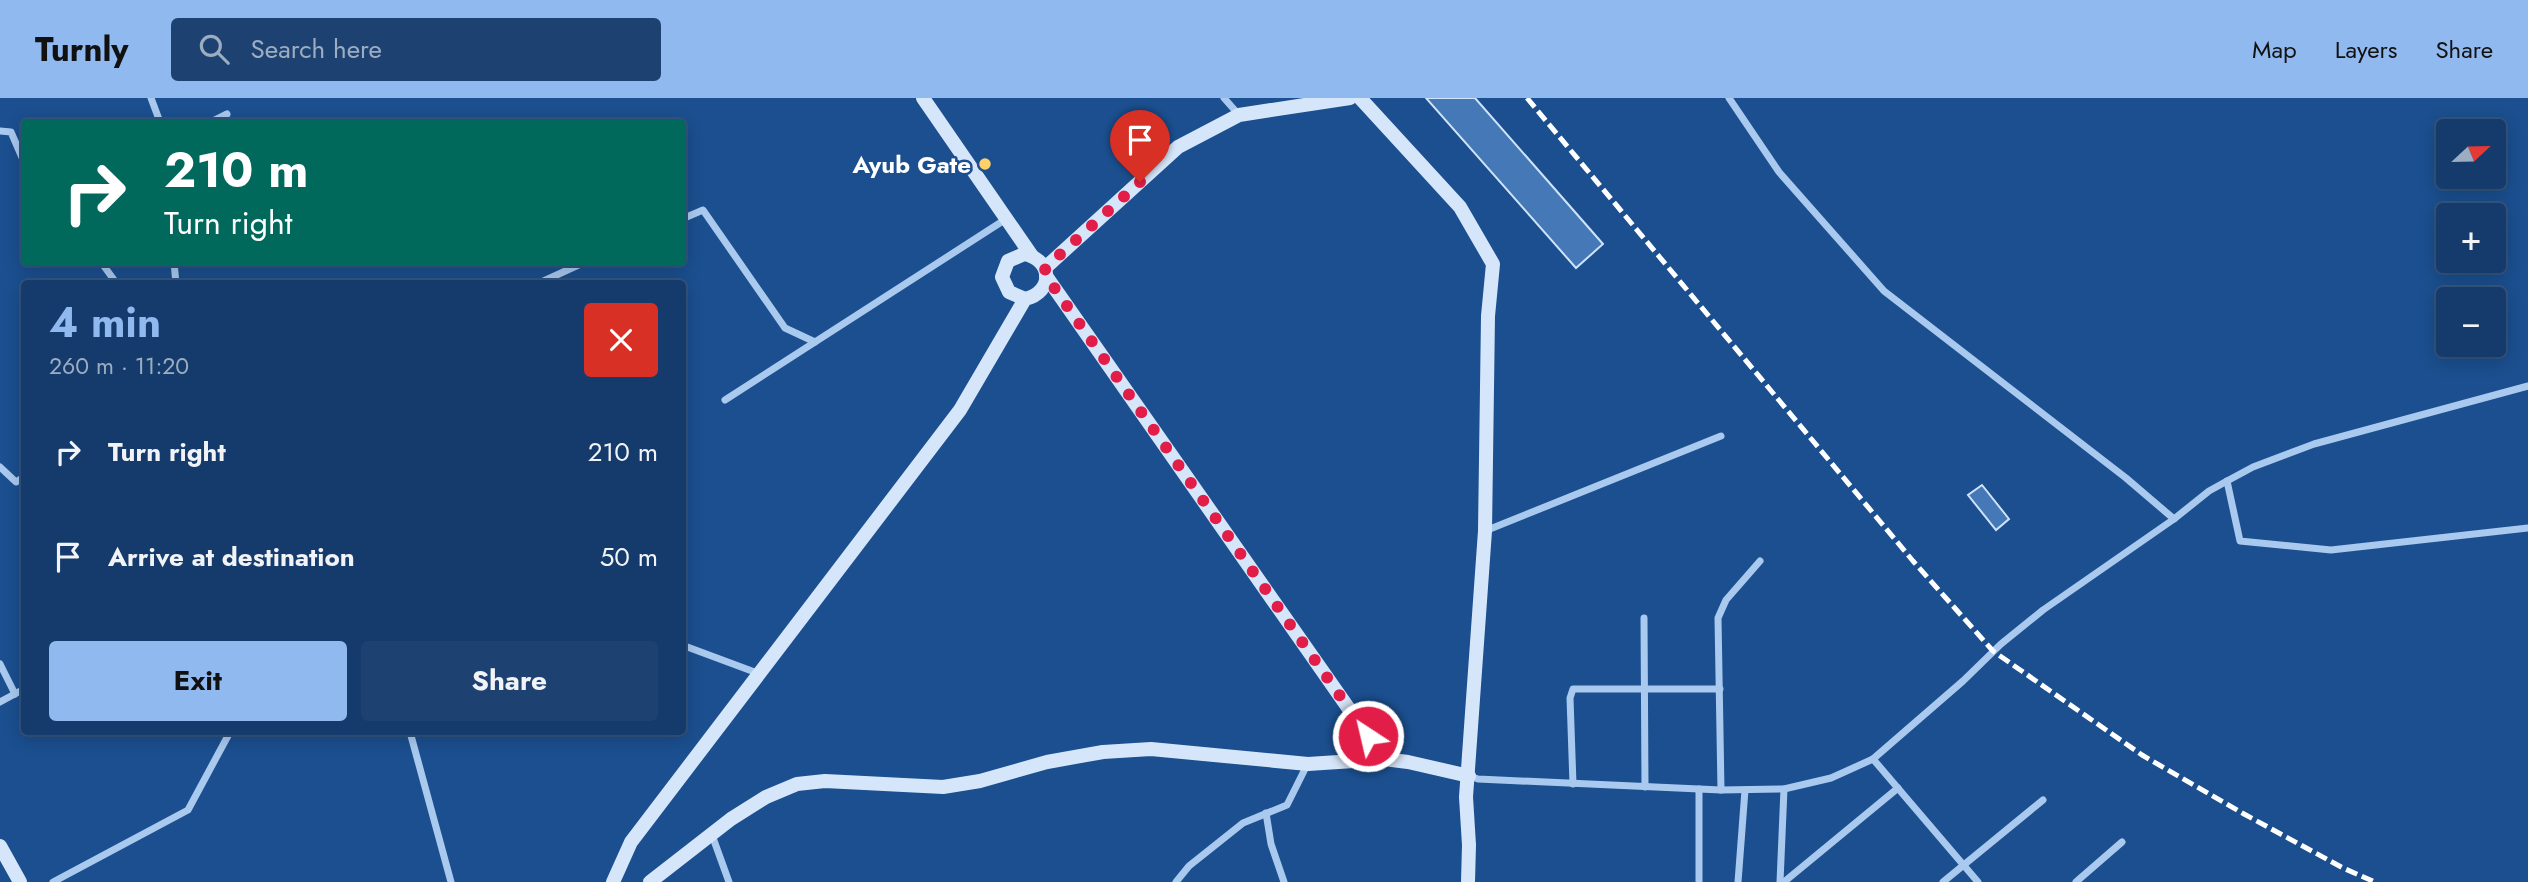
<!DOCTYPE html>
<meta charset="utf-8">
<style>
body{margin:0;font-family:Jost,sans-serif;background:#1d4271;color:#f1f3f6;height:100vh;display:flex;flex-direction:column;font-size:26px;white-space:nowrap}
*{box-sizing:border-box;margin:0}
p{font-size:23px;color:#9dadc1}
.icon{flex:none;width:38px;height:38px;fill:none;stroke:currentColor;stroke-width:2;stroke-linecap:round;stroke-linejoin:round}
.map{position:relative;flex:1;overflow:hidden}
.panel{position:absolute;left:21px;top:182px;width:665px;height:455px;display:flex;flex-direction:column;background:#143b6b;border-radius:7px;box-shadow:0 4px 18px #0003,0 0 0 2px #33557e}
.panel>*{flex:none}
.hud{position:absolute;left:21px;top:21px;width:665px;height:147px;border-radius:7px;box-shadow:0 4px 18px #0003,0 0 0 2px #33557e;background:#00695c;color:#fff;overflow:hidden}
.needle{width:46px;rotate:68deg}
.controls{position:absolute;left:2436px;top:21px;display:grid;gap:14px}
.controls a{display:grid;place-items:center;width:70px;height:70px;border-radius:7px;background:#143b6b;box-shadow:0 4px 18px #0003,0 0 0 2px #33557e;font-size:35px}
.pin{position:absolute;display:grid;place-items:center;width:60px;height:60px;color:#fff;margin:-72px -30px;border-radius:50% 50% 50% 0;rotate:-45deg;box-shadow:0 0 7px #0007}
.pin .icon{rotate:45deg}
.me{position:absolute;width:77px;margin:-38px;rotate:325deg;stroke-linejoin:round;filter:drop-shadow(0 0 5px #0008)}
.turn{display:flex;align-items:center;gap:24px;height:147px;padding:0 28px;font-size:32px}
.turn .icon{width:91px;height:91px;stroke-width:2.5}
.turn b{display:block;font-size:49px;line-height:60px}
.round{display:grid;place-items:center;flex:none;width:74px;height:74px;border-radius:7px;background:#1d4271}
.head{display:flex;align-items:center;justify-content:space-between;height:119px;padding:0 28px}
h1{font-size:42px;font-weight:700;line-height:52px;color:#90b9f0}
.button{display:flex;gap:14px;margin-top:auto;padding:14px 28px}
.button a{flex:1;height:80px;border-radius:7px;background:#90b9f0;color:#111;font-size:28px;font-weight:700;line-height:80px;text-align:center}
.button a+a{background:#1d4271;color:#f1f3f6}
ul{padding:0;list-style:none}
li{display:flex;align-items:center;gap:21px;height:105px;padding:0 28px}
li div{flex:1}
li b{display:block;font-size:26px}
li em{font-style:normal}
header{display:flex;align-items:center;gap:42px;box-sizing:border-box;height:98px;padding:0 35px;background:#90b9f0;color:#111}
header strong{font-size:33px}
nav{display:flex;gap:38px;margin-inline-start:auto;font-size:24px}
.search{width:490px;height:63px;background:#1d4271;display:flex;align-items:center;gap:18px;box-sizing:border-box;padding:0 24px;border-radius:7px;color:#9dadc1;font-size:26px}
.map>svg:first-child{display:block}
</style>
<header>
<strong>Turnly</strong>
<div class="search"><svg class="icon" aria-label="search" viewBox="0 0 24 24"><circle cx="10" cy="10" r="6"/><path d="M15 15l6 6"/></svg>Search here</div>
<nav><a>Map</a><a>Layers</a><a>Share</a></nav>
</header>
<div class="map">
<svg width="2528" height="784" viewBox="0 0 2528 784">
<rect width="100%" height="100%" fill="#1b4f8f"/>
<g fill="#4478b7" stroke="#cfe3fa" stroke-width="2">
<polygon points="1426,0 1475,0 1603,146 1576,170"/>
<polygon points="1982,387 2009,421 1996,432 1968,397"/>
</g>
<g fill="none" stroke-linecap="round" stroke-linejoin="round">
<g stroke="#a9c9ee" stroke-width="7">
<polyline points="151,0 160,24"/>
<polyline points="1224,0 1239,17"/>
<polyline points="1729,0 1779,74 1884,193 2126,380 2174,421"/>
<polyline points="211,24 227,16"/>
<polyline points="0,33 11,34 24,64"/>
<polyline points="682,121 703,112 785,230 815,244"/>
<polyline points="101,164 117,186"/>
<polyline points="174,164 176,186"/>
<polyline points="537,186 585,164"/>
<polyline points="725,302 1006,121"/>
<polyline points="0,369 16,384 24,379"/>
<polyline points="2227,383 2240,443 2331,452 2528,430"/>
<polyline points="1485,433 1721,338"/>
<polyline points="1644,520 1645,689"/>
<polyline points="682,547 760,576"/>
<polyline points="0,566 15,596"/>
<polyline points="0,604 24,591"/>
<polyline points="410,634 451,784"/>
<polyline points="1873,661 1978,784"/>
<polyline points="1469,678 1478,681 1721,692 1784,691 1831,680 1873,661 1963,583 2001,546 2043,512 2174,421 2209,393 2227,383 2253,369 2314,346 2528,288"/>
<polyline points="1573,686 1570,600 1573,591 1720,591"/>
<polyline points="1699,691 1699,784"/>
<polyline points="1721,692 1718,520 1726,502 1760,463"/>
<polyline points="1266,715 1271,746 1284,784"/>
<polyline points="712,737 729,784"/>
<polyline points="53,784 188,712 230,634"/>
<polyline points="1176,784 1189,768 1243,725 1287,707 1307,667"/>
<polyline points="1738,784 1745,692"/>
<polyline points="1780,784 1784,691"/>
<polyline points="1784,784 1898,690"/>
<polyline points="1943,784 2043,702"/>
<polyline points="2076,784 2122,744"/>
</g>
<g stroke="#d6e6fa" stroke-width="14">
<polyline points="923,0 1032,158"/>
<polyline points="1360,0 1460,109 1493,166 1488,218 1485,433 1466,699 1469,747 1468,784"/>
<polyline points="1045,170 1178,49 1239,17 1350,0"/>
<polyline points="1046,178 1384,661"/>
<polyline points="0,748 20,784"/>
<path d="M613 784 631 744 960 312 1025 201C1054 194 1053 162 1024 156L1008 163 1002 179 1009 194 1025 201"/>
<polyline points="650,784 731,721 766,699 797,686 825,683 943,689 980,683 1047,664 1103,654 1151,651 1308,666 1384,661 1408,664 1469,678"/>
</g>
<polyline stroke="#fff" stroke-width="5" stroke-dasharray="12 5" stroke-linecap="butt" points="1527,0 1913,463 1993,553 2142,657 2244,716 2343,770 2375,784"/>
</g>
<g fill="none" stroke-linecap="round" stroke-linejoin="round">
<polyline stroke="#e11d48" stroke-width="12" stroke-dasharray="0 21.6" points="1140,84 1045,170 1046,178 1368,638"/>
</g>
<circle fill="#ffd166" stroke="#1b4f8f" stroke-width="2.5" cx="985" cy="66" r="7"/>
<g text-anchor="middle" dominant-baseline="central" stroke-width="5" stroke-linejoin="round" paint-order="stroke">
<g font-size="24" font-weight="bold" fill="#fff" stroke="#1b4f8f" text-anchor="end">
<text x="971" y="66">Ayub Gate</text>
</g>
</g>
</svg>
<div class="controls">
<a><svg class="needle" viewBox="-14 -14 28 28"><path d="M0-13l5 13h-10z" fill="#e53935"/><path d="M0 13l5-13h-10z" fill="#9dadc1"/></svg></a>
<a>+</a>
<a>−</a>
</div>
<div class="pin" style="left:1140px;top:84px;background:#d93025"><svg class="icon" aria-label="arrive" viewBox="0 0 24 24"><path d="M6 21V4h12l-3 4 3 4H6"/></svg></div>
<svg class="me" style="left:1368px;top:638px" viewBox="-20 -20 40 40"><circle r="17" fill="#e11d48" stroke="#fff" stroke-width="3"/><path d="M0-11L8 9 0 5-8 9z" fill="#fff"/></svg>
<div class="hud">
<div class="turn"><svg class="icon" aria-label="right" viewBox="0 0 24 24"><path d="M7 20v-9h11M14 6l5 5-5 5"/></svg><div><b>210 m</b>Turn right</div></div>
</div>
<section class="panel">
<div class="head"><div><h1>4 min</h1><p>260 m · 11:20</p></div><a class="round" style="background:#d93025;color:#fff"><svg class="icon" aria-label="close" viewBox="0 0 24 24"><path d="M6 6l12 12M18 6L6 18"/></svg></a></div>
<ul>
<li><svg class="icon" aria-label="right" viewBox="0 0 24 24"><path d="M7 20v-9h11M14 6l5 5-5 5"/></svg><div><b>Turn right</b></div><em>210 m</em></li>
<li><svg class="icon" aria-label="arrive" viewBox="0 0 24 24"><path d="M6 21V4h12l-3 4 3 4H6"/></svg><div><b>Arrive at destination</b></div><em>50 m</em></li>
</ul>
<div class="button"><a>Exit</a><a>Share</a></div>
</section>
</div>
